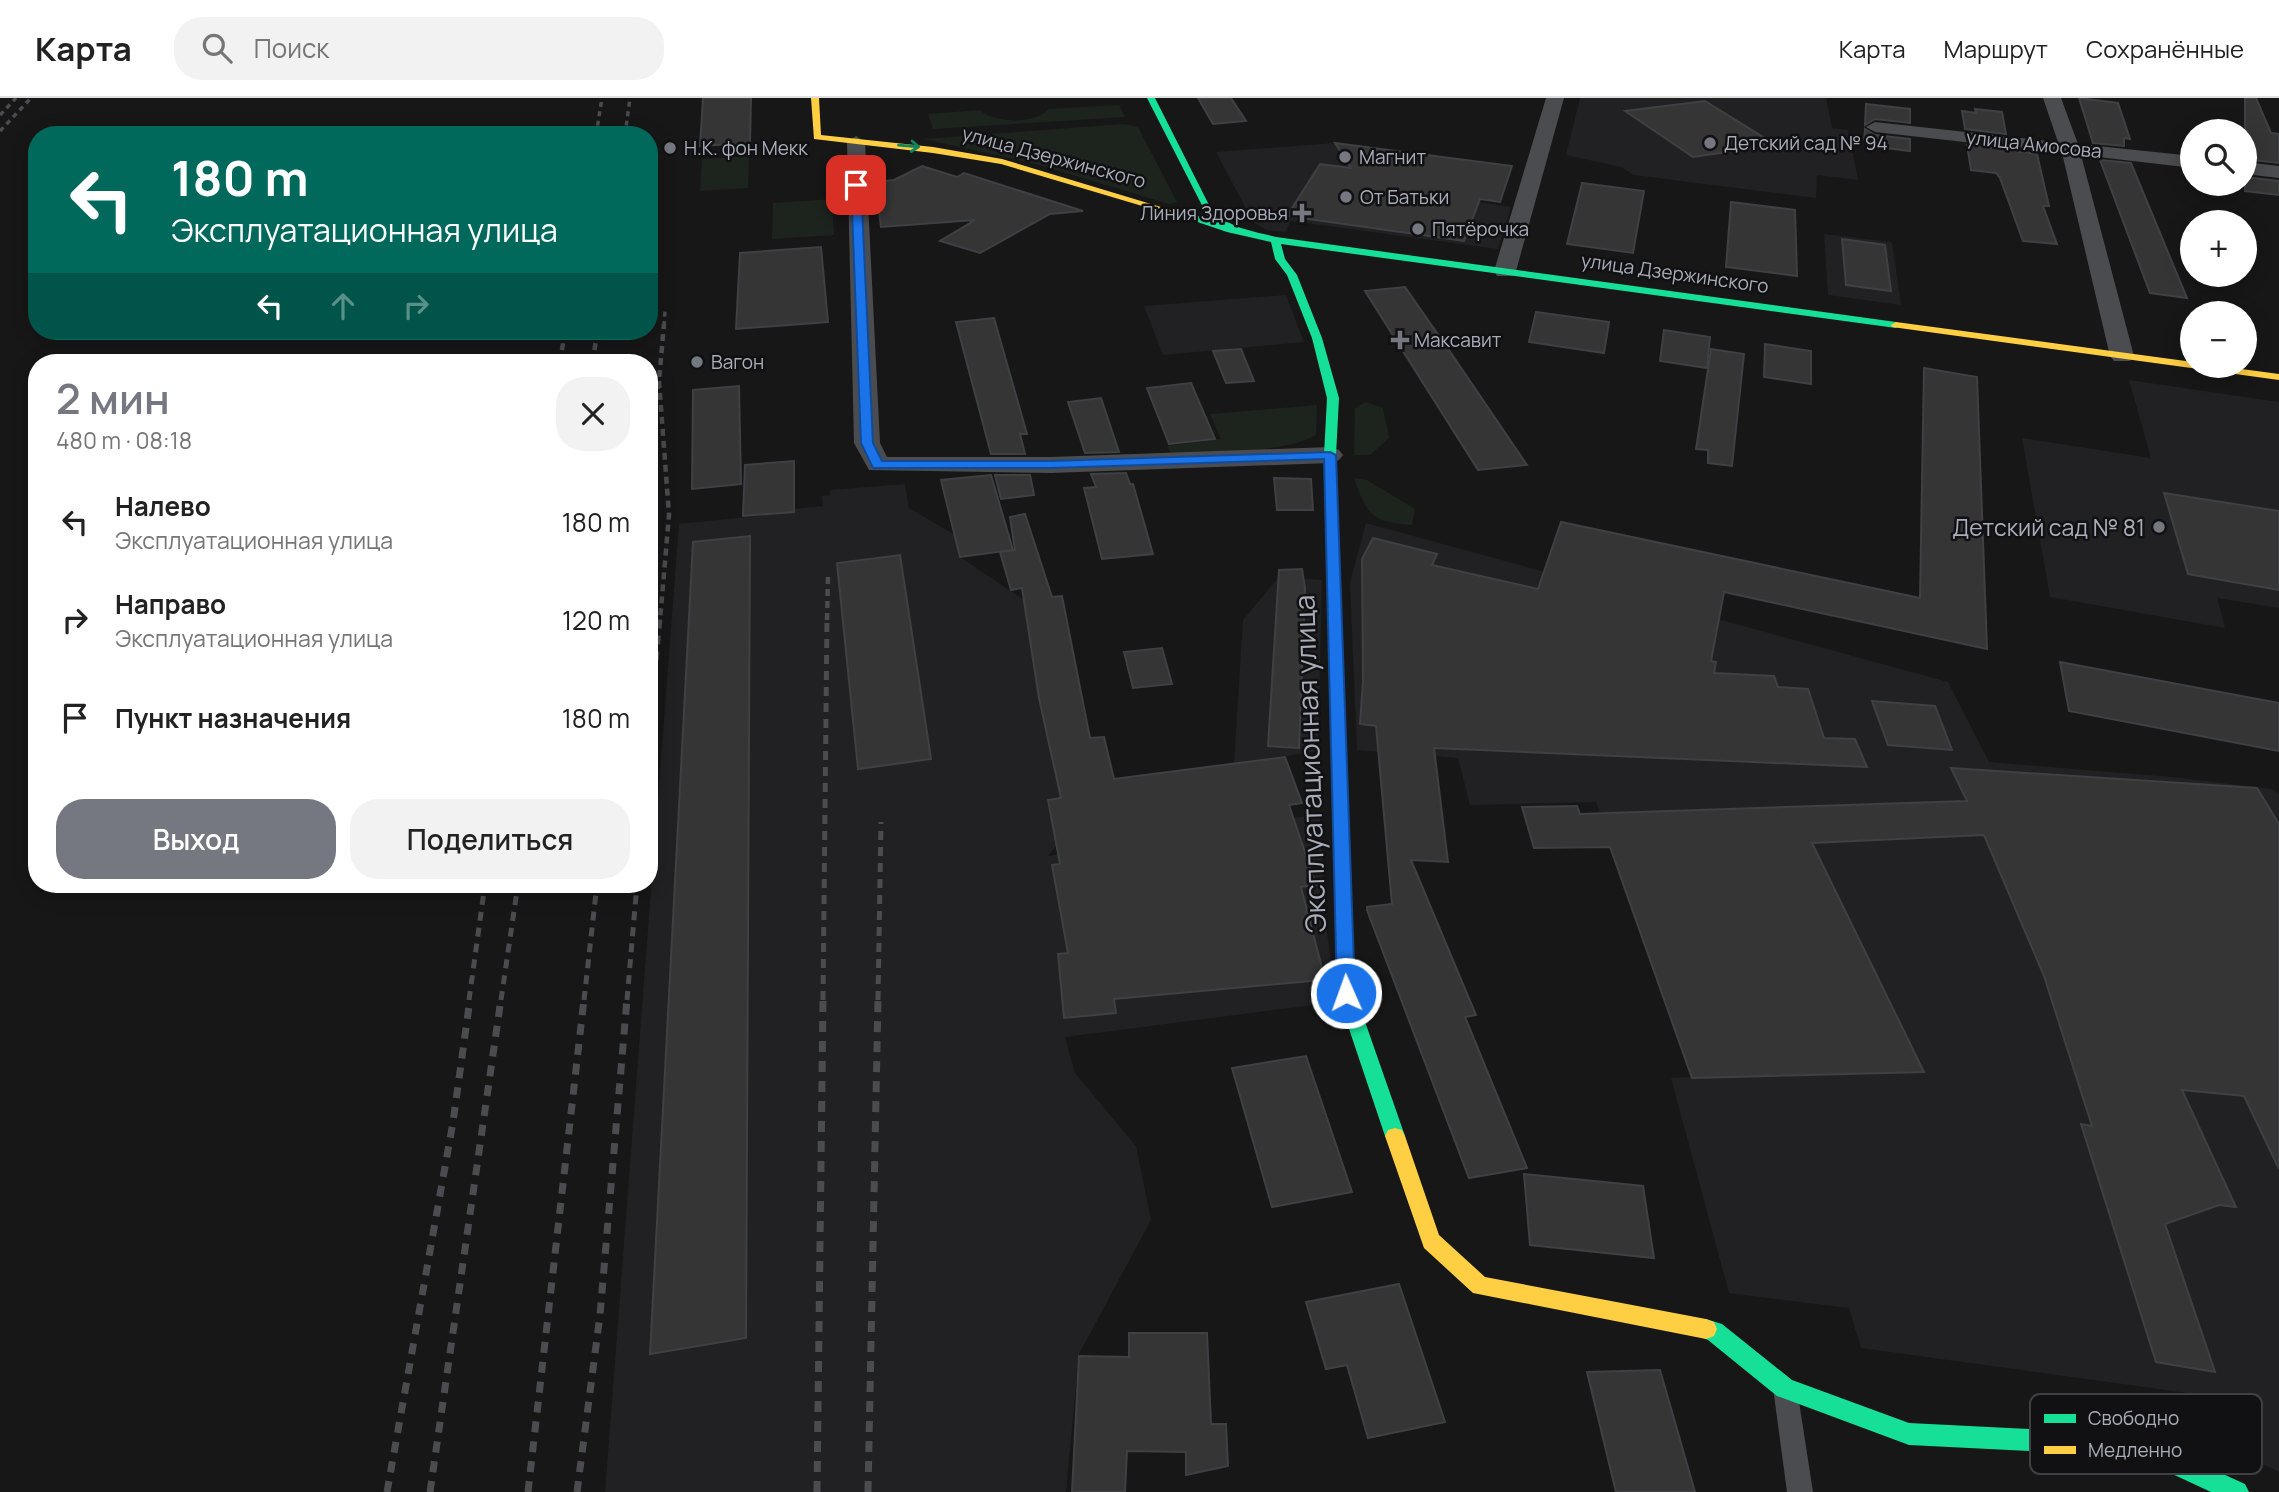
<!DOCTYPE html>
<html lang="ru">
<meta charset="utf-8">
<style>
body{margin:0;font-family:Manrope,sans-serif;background:#f2f2f2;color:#222;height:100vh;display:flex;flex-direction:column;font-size:26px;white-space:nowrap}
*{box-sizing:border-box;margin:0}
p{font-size:23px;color:#767676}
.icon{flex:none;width:38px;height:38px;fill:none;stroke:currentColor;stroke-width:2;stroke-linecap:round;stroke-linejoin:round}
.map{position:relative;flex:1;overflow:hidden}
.drawer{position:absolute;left:28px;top:256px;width:630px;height:539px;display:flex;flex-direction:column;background:#fff;border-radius:28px;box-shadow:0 4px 18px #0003}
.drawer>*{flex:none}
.banner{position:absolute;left:28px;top:28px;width:630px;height:214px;border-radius:28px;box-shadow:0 4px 18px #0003;background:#00695c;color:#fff;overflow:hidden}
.fabs{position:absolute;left:2180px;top:21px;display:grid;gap:14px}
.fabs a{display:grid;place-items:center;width:77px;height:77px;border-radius:50%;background:#fff;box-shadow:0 4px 18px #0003;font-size:35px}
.pin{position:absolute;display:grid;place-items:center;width:60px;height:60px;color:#fff;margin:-30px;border-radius:14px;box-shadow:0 4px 10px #0006}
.me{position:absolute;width:77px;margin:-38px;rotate:358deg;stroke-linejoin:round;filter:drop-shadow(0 0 5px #0008)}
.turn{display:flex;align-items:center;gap:24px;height:147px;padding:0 28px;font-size:32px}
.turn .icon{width:91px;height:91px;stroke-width:2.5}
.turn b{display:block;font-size:49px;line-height:60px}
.lanes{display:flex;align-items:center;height:66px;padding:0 28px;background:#0003;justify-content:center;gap:35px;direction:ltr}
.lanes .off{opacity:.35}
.round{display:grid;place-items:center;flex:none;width:74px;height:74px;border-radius:28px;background:#f2f2f2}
.overview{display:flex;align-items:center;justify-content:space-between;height:119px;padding:0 28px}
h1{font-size:42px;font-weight:600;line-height:52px;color:#757880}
.cta{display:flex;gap:14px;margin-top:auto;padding:14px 28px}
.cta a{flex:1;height:80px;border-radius:28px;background:#757880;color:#fff;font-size:28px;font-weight:600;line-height:80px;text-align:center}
.cta a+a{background:#f2f2f2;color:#222}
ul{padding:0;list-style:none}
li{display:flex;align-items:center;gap:21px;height:98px;padding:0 28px}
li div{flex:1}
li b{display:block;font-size:26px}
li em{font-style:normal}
header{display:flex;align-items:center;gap:42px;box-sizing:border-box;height:98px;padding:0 35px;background:#fff;border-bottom:2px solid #e0e0e0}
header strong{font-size:33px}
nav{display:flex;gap:38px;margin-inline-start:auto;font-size:24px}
.search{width:490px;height:63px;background:#f2f2f2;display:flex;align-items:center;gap:18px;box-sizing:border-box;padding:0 24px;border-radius:28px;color:#767676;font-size:26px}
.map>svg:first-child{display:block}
</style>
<header>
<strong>Карта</strong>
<div class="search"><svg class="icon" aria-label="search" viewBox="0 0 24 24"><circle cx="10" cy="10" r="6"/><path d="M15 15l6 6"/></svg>Поиск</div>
<nav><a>Карта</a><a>Маршрут</a><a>Сохранённые</a></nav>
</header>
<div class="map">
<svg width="2279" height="1394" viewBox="0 0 2279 1394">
<rect width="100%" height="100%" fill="#171717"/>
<g fill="#212123">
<polygon points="1580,0 1826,0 1832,30 1848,32 1858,82 1817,77 1816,100 1634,77 1621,69 1566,57"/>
<polygon points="1334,45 1396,53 1428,97 1511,109 1498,151 1291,123 1285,134 1266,132 1253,124 1216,54"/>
<polygon points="1824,136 1892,144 1901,207 1828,197"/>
<polygon points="1286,197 1304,244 1163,257 1144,208"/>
<polygon points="2129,282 2279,304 2279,510 2217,500 2225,530 2050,499 2022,340 2151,360"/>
<polygon points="905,386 909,410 955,437 960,459 1024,502 1039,600 1061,700 1057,747 1048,758 1320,716 1324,814 1337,904 1065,939 1075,975 1136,1048 1151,1122 1079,1256 1066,1394 605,1394 679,426 794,414 794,411 823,408 822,398 830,397 830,392"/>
<polygon points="1366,425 1948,584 1989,664 2172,679 2272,691 2279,696 2279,1374 2251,1360 2224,1300 1861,1250 1849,1210 1729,1195 1671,980 1692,979 1596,704 1470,707 1458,660 1357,652 1350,485"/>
<polygon points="1279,479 1322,482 1318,653 1234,666 1243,522"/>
</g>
<g fill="#1d241e">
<path d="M1119 7 1125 19 933 31 928 16 979 12C996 25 1033 27 1049 11Z"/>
<polygon points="1123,26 1138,29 1177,104 1169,106 1036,66 924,41"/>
<polygon points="749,58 748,90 700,93 702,61"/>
<polygon points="832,101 834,137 772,141 773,105"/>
<polygon points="1366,304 1383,310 1389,340 1370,357 1354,357 1355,310"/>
<path d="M1317 307 1316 337C1286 355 1209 354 1171 357L1167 348 1221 341 1210 316Z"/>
<path d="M1354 380 1367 382 1415 411 1412 427C1371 424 1367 417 1354 380Z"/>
</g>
<g fill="#353536" stroke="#3f4043" stroke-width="2">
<polygon points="703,0 751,0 750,45 700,48"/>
<polygon points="1198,0 1231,0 1246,23 1213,26"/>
<polygon points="2079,0 2118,5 2130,41 2124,40 2124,48 2093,45"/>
<polygon points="2245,0 2256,0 2271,35 2279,36 2279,65 2245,61"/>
<polygon points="1705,3 1776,47 1693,59 1625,13"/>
<polygon points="1866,6 1910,11 1910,25 1875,21 1865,27"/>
<polygon points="1975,11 2002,14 2006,36 1965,31 1962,13 1976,15"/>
<polygon points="1865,31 1875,37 1910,41 1910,53 1879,49 1879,44 1864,42"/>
<polygon points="1335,45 1512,68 1500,104 1480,101 1464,143 1287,118 1320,66 1351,70"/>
<polygon points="1967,47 2037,56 2049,108 2043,108 2057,146 2023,143 2000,80 1996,75 1971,72"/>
<polygon points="2100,62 2131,65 2187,200 2150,195"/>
<polygon points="922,68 957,79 964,75 1083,113 1050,116 980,155 940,143 975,122 881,129 875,84 894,82"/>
<polygon points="2245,79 2279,83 2279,97 2245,93"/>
<polygon points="1582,85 1644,93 1633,155 1567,146"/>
<polygon points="1731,104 1795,112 1797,178 1726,169"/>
<polygon points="1842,141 1885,147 1891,193 1846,187"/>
<polygon points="821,149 828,224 736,231 740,155"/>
<polygon points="1405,189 1451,255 1527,367 1478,372 1365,193"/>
<polygon points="1536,214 1609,224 1604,255 1529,244"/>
<polygon points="994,220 1027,336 1020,336 1025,356 991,356 956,224"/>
<polygon points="1664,232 1710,239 1707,270 1660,263"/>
<polygon points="1765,246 1811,253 1811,286 1764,279"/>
<polygon points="1241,251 1254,283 1226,285 1213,253"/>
<polygon points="1711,251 1744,256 1732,368 1708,365 1708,352 1696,351"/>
<polygon points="1924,270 1977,279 1987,551 1724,494 1711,563 1716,564 1714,575 1774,578 1778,589 1808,591 1824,640 1855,641 1867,669 1434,650 1448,764 1411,762 1476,917 1465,919 1527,1070 1469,1080 1367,812 1367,809 1392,806 1376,628 1360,626 1363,583 1362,461 1373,440 1437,456 1432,467 1538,491 1561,424 1920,500"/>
<polygon points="1191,285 1215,341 1169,346 1147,290"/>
<polygon points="739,288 741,386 692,391 693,292"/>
<polygon points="1101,300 1119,354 1085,355 1068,304"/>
<polygon points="794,363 794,414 743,418 745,367"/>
<polygon points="1126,375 1130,386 1133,386 1153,456 1102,461 1084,390 1096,389 1091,376"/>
<polygon points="991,377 1013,452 960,459 941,382"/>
<polygon points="995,377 1030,377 1034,397 1001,401"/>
<polygon points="1274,380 1311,381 1313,412 1277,412"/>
<polygon points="2164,395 2279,413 2279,492 2188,476"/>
<polygon points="1025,416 1052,499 1062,498 1090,640 1104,639 1114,681 1285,659 1302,705 1289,707 1316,787 1301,789 1321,866 1321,882 1114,901 1116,915 1064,920 1058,856 1068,855 1052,767 1060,766 1048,702 1061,700 1039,600 1022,490 1011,492 1000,454 1015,452 1010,419"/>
<polygon points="750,438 746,1240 650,1256 693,444"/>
<polygon points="900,457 931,661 858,671 837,465"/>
<polygon points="1302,471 1305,490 1299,650 1268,648 1279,472"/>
<polygon points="1162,550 1172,586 1133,590 1124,554"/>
<polygon points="2060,564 2279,605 2279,653 2069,613"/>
<polygon points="1872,603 1935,608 1952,652 1888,647"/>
<polygon points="1951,670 2257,690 2279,726 2279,1071 2244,998 2182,992 2236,1109 2219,1107 2165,1126 2215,1274 2156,1264 2081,1026 2092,1028 2044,878 1984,737 1812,745 1924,974 1692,980 1610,749 1534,750 1522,709 1577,708 1580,716 1967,703"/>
<polygon points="1306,958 1352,1094 1272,1109 1232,970"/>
<polygon points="1524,1076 1643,1088 1654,1160 1530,1147"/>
<polygon points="1399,1186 1445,1324 1368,1340 1347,1267 1326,1271 1306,1204"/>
<polygon points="1129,1235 1207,1235 1211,1326 1226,1326 1228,1368 1186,1377 1186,1354 1127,1353 1125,1394 1072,1394 1079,1258 1129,1259"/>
<polygon points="1660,1272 1695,1394 1616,1394 1587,1274"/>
</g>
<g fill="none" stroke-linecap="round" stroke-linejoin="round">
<polygon fill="#4b4c50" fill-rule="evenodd" points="1786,1285 1795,1288 1798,1297 1813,1394 1787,1394 1774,1297 1777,1288"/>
<g fill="#4b4c50" fill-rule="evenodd">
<polygon points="1546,0 1564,0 1516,173 1513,178 1497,178 1494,173"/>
<polygon points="2043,0 2061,0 2078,46 2193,58 2193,70 2081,57 2134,258 2130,263 2114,263 2110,258 2062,55 1875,34 1866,29 1875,24 2058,44"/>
<polygon points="856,38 865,44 880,345 887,359 1051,359 1330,349 1339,352 1343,357 1339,362 1330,365 1051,375 869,372 854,345 847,44"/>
<polygon points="2245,64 2279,68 2279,80 2245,76"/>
</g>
<g fill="#16e098" fill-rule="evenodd">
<path d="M1147 0H1155L1208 105C1224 130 1249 132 1276 139L1896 224 1901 227 1896 230 1281 146 1285 161 1297 177 1322 240 1339 300 1336 357 1355 895 1405 1038 1402 1044 1395 1046 1388 1044 1385 1038 1337 895 1324 357 1327 300 1312 240 1287 177 1275 161 1271 144 1227 134 1174 116 1179 113 1209 121Z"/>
<polygon points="1706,1221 1722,1226 1792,1282 1909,1325 2109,1335 2170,1352 2245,1386 2249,1394 2211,1394 2168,1374 2109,1357 1909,1347 1777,1298 1708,1242 1698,1238 1695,1231 1698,1224"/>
</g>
<g fill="#ffcf43" fill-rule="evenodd">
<polygon points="811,0 819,0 821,37 933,49 1002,61 1184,116 1176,118 1001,66 933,55 814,41"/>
<polygon points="1896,224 2193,264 2193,268 2219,268 2279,276 2279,282 1892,229 1891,227"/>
<polygon points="1395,1030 1402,1032 1405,1038 1439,1137 1485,1179 1706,1221 1714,1224 1717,1231 1714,1238 1706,1241 1473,1195 1424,1150 1385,1038 1388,1032"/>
</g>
<g stroke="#4b4c4f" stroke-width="3.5" stroke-dasharray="5 4.5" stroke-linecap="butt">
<polyline points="0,17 16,0"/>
<polyline points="0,33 31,0"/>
<polyline points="596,37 602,0"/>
<polyline points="625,37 630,0"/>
<polyline points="664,228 665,213"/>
</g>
<g stroke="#4b4c4f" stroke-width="4.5" stroke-dasharray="7 5" stroke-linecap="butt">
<polyline points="560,264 565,233"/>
<polyline points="593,264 597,233"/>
<polyline points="659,283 669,417 660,522"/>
<polyline points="649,338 659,283 664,226"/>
<polyline points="827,522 828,478"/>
</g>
<g stroke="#4b4c4f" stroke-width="5" stroke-dasharray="9 7" stroke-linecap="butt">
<polyline points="649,642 660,520"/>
<polyline points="469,902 485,786"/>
<polyline points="501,902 518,786"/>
<polyline points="584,902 597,786"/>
<polyline points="627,902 637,786"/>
<polyline points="823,902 827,520"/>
<polyline points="878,902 881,724"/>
</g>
<g stroke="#4b4c4f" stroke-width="7" stroke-dasharray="11 9" stroke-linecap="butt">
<polyline points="387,1394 453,1024 470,901"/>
<polyline points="430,1394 501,901"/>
<polyline points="528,1394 584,901"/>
<polyline points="577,1394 600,1217 627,901"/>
<polyline points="817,1394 823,901"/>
<polyline points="868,1394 878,901"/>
</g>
</g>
<defs><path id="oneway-shaft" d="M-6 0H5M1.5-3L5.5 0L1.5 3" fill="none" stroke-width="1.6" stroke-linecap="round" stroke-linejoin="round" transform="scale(1.75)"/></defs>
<use stroke="#14835c" href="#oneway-shaft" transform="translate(909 48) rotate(5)"/>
<polygon fill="#1a73e8" stroke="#114b97" stroke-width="2" points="856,84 861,87 873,345 882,363 1051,363 1330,354 1336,357 1355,895 1352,900 1339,900 1337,895 1324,361 1051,370 873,370 861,345 851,87"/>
<g fill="#757880" stroke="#111113" stroke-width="2.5">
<circle cx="1710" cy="45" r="7"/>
<circle cx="670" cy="50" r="7"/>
<circle cx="1345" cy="59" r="7"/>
<circle cx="1346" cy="99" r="7"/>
<path d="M1298.5 104.5h7v7h7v7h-7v7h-7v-7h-7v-7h7z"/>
<circle cx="1418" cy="131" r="7"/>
<path d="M1396.5 231.5h7v7h7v7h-7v7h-7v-7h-7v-7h7z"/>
<circle cx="697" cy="264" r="7"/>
<circle cx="2159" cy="429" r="7"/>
</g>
<g text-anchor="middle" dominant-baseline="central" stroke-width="5" stroke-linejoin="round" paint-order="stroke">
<g font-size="19" fill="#a8adb8" stroke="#111113" text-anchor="start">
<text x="1724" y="45">Детский сад № 94</text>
<text x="684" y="50">Н.К. фон Мекк</text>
<text x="1359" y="59">Магнит</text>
<text x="1360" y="99">От Батьки</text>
<text x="1288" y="115" text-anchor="end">Линия Здоровья</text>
<text x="1432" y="131">Пятёрочка</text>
<text x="1414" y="242">Максавит</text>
<text x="711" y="264">Вагон</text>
</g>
<g font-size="19" fill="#a8adb8" stroke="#111113">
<text transform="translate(2034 46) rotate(6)">улица Амосова</text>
<text transform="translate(1054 59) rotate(15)">улица Дзержинского</text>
<text transform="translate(1675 175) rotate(8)">улица Дзержинского</text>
</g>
<g font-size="23" fill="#a8adb8" stroke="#111113" text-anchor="end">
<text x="2145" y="429">Детский сад № 81</text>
</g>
<g font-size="28" fill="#a8adb8" stroke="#111113">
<text transform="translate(1309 666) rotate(-92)">Эксплуатационная улица</text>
</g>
</g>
<rect x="2030" y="1296" width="232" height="80" rx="10" fill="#111113" stroke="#3e4045" stroke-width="2"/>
<rect x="2044" y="1316" width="32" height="9" fill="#16e098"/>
<rect x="2044" y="1348" width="32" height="8" fill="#ffcf43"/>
<g font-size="19" fill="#a8adb8">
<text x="2088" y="1327">Свободно</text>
<text x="2088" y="1359">Медленно</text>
</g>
</svg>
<div class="fabs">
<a><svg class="icon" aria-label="search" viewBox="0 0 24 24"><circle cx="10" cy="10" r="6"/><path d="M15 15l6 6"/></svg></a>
<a>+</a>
<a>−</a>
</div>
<div class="pin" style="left:856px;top:87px;background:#d93025"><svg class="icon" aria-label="arrive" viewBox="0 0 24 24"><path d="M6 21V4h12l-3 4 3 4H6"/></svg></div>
<svg class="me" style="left:1346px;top:895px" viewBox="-20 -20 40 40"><circle r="17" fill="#1a73e8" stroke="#fff" stroke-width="3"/><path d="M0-11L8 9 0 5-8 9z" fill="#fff"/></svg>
<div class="banner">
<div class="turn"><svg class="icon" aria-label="left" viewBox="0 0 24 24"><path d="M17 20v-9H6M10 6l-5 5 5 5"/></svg><div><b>180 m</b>Эксплуатационная улица</div></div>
<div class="lanes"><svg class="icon" aria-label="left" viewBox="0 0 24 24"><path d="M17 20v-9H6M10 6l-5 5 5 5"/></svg><svg class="icon off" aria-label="ahead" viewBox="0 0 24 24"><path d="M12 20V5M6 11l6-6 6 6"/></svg><svg class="icon off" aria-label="right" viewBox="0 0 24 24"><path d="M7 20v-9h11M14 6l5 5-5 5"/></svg></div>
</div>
<section class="drawer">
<div class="overview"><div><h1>2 мин</h1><p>480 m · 08:18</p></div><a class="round"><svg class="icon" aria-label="close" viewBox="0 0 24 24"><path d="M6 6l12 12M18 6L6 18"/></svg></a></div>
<ul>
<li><svg class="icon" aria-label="left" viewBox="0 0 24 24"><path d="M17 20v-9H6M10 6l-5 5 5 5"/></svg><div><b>Налево</b><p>Эксплуатационная улица</p></div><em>180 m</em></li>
<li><svg class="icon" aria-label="right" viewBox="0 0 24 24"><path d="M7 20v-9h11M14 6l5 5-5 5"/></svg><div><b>Направо</b><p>Эксплуатационная улица</p></div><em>120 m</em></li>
<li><svg class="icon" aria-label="arrive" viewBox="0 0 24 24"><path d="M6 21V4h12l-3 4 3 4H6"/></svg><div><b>Пункт назначения</b></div><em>180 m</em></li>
</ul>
<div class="cta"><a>Выход</a><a>Поделиться</a></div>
</section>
</div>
